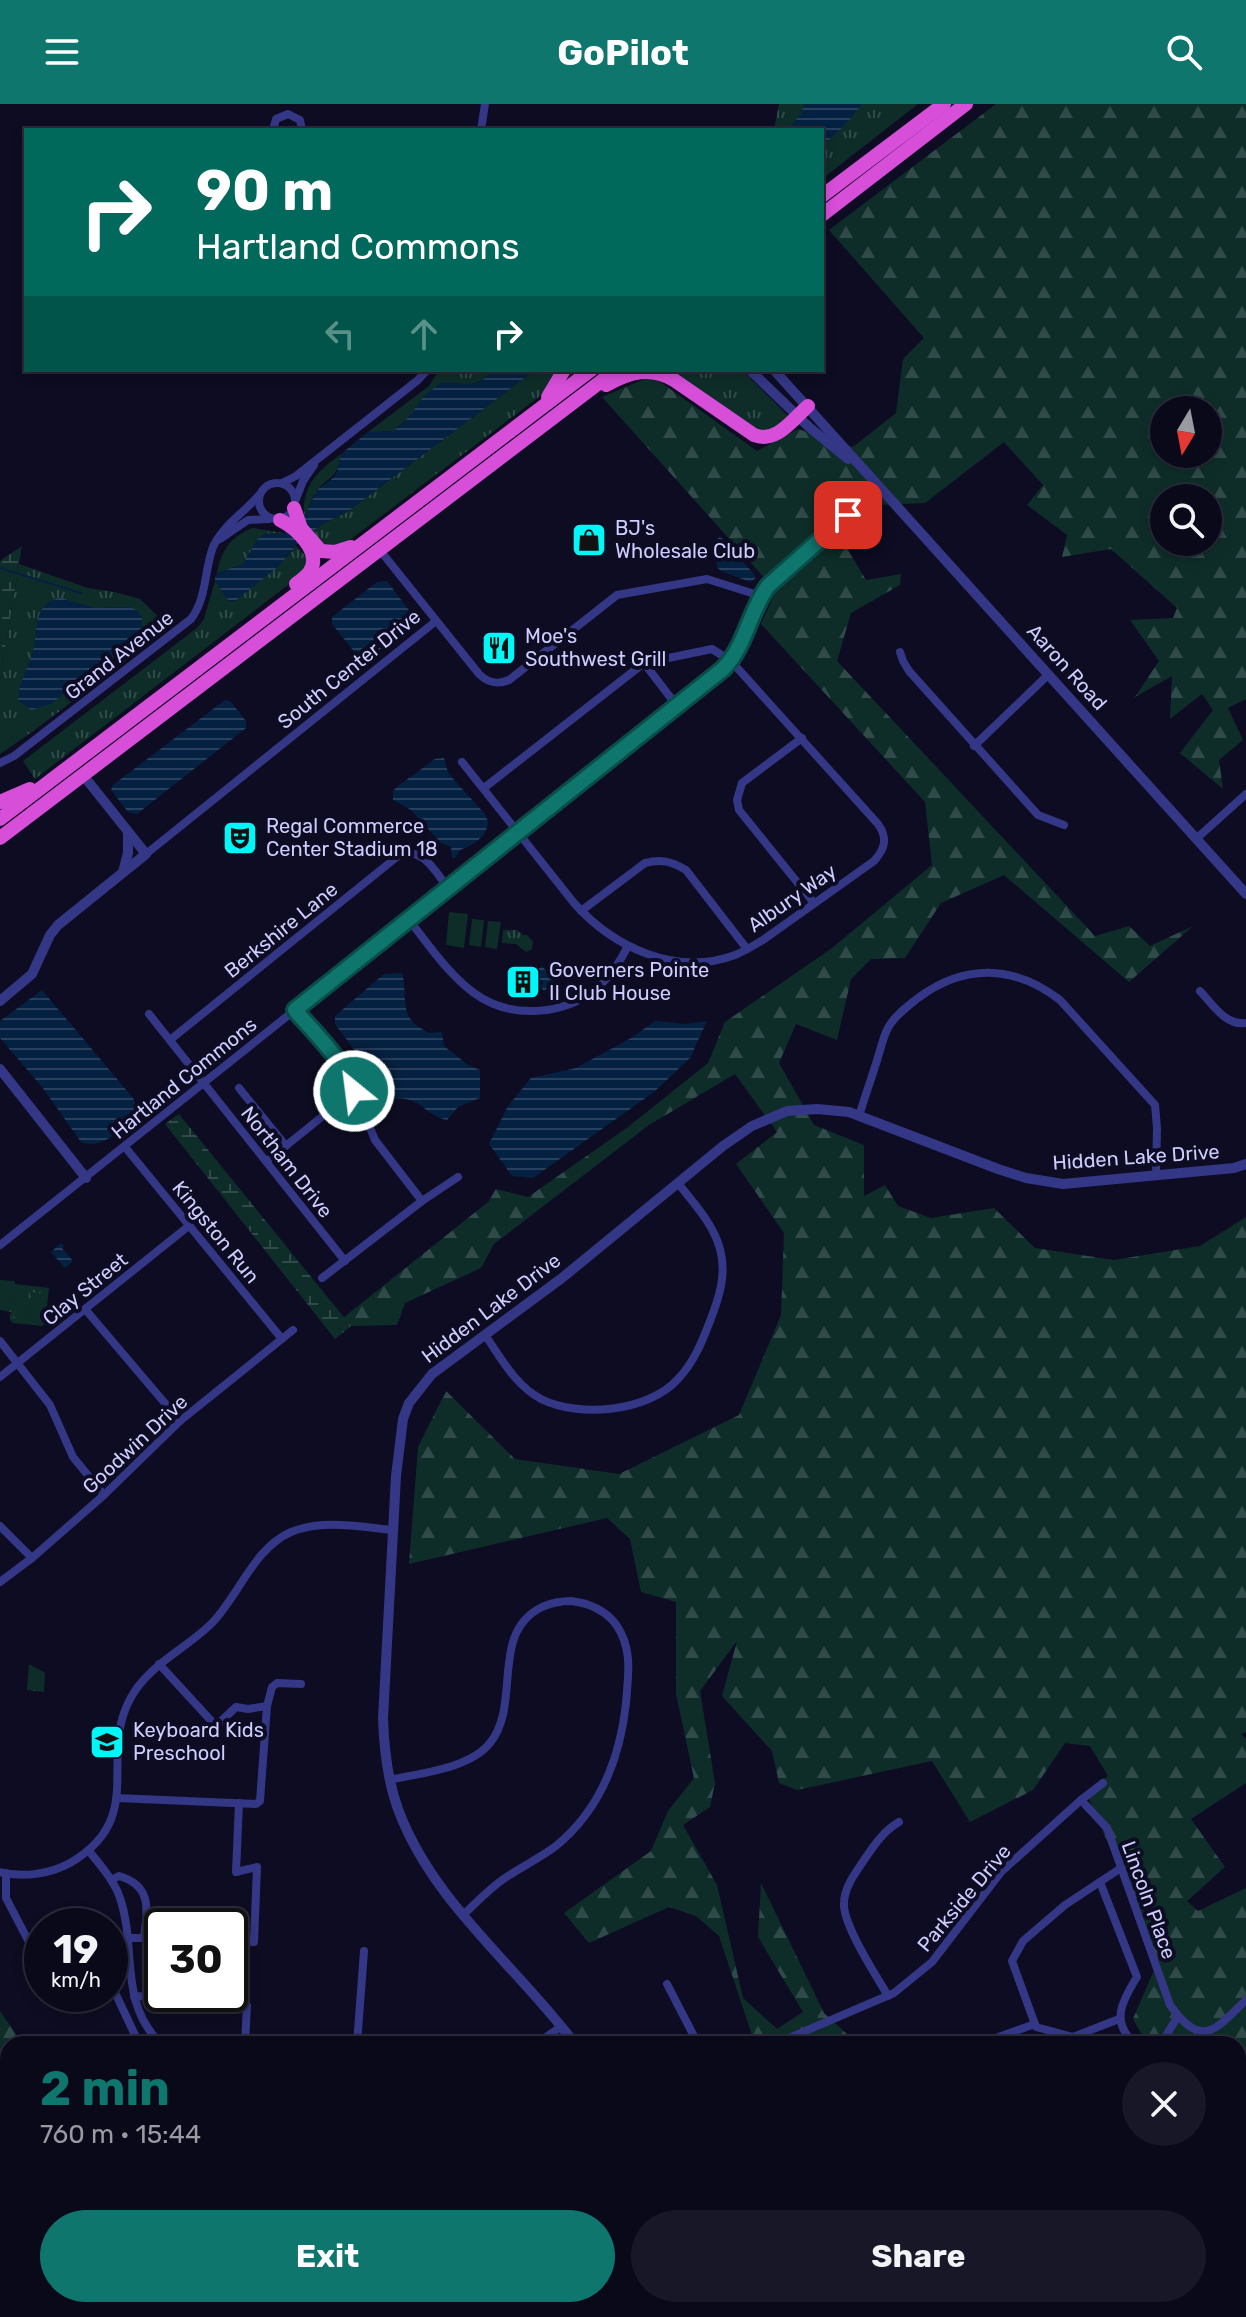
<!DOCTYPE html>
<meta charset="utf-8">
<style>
body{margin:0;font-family:Rubik,sans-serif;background:#181727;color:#f1f3f6;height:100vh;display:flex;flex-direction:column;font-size:30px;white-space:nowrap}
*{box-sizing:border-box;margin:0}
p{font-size:26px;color:#999aa2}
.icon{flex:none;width:44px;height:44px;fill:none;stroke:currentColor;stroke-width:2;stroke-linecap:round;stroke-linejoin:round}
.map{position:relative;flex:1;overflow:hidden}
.drawer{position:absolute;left:0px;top:1932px;width:1246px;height:282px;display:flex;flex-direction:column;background:#0a091a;border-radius:24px 24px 0 0;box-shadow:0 4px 12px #0003,0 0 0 2px #2a2a39}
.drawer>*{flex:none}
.top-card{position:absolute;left:24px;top:24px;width:800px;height:244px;border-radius:0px;box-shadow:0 4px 12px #0003,0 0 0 2px #2a2a39;background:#00695c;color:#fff;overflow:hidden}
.needle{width:52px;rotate:190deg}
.buttons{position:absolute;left:1150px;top:292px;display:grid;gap:16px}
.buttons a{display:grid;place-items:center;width:72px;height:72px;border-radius:50%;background:#0a091a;box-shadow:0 4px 12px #0003,0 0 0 2px #2a2a39;font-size:40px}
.speed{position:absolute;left:24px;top:1804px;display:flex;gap:16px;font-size:40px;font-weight:700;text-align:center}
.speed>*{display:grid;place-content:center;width:104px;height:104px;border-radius:50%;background:#0a091a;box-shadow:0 4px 12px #0003,0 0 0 2px #2a2a39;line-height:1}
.speed small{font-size:20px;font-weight:400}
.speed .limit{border:4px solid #111;border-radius:12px;background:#fff;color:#111}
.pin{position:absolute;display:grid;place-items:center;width:68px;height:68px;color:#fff;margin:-34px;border-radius:16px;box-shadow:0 4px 12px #0006}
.me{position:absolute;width:88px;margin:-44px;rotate:331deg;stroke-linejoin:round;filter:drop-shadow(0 0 6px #0008)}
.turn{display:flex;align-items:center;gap:28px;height:168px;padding:0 40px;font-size:36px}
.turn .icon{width:104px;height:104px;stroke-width:2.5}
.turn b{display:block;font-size:56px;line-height:68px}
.lanes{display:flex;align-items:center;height:76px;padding:0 40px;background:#0003;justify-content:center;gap:40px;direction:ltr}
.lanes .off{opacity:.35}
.round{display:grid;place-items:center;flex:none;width:84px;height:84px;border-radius:42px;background:#181727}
.overview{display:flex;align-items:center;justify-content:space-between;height:136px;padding:0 40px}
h1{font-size:48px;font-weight:700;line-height:60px;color:#0f766e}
.action{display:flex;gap:16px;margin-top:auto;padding:16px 40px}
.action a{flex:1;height:92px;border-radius:48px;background:#0f766e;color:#fff;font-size:32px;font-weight:700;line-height:92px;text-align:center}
.action a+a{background:#181727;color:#f1f3f6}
header{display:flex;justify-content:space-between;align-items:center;height:104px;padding:0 40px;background:#0f766e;color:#fff;font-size:36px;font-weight:700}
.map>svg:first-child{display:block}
</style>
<header><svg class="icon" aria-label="menu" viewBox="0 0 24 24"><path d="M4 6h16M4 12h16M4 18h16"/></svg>GoPilot<svg class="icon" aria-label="search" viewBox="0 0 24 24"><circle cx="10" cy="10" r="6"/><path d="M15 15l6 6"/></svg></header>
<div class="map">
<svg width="1246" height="2213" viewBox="0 0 1246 2213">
<defs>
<pattern id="grass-tufts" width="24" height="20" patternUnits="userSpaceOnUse" patternTransform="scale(2)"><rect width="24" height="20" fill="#0e2d29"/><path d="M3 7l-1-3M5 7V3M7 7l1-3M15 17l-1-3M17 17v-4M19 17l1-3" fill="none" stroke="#304a49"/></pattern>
<pattern id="forest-firs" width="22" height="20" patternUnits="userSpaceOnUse" patternTransform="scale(2)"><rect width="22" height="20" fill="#0e2d29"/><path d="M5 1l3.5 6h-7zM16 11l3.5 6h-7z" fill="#304a49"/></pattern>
<pattern id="wetland-marsh" width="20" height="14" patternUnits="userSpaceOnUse" patternTransform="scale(2)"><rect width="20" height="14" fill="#0e2d29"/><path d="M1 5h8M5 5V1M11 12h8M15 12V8" fill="none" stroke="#304a49"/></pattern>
<pattern id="cemetery-stones" width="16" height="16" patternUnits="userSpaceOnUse" patternTransform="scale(2)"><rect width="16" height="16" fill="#0e2d29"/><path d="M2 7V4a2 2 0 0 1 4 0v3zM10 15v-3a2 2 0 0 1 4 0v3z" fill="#304a49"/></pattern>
<pattern id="water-rules" width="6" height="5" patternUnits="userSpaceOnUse" patternTransform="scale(2)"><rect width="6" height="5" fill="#052141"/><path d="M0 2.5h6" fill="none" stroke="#28405e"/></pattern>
</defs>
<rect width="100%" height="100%" fill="#0d0c22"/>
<g fill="url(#grass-tufts)">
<polygon points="779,0 918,0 822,75 822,26 774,26"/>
<path d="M439 266H494C483 280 469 282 451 279L393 327 368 328 429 282Z"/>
<polygon points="535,266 559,266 548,286 343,441 331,444 319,441 310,430 322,420 347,408"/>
<polygon points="662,266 742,266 788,312 771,327 757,328"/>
<path d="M341 350C335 380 330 369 316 388 310 396 309 405 304 413 302 381 317 368 341 350Z"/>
<path d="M252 424 284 429 264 430 257 436 243 460 217 469C222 446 229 434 252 424Z"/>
<polygon points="295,441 309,455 301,471 35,675 23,657 197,524 204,515 215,477 229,497 289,451"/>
<polygon points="19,460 88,484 115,488 140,495 166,520 165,527 32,628 0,650 0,575"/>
<polygon points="503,826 517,826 523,831 527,831 533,838 532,845 526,848 516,840 502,839"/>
<polygon points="0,1176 15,1177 15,1180 49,1184 45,1220 42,1222 13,1219 10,1216 11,1208 0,1206"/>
<polygon points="29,1560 45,1569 44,1588 27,1586"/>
</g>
<g fill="url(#forest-firs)" fill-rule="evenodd">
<path d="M996 0H1246V595L1228 604 1243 636 1219 656 1223 685 1180 649 1213 606 1202 590 1170 615 1172 572 1135 593 1159 557 1130 516 1173 514 1177 504 1111 445 1062 453 1067 431 1027 401 1043 381 1004 338 925 399 872 401 848 446 866 476 901 470 900 481 851 509 837 557 1095 832 1129 822 1150 842 1193 822 1129 878 1004 771 941 799 905 854 871 855 851 875 837 936 796 920 779 959 814 1021 864 1041V1092L885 1081 898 1102 931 1114 994 1104 1035 1144 1114 1156 1200 1142 1246 1113V1628L1241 1630 1246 1635V1679L1191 1715 1225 1763 1187 1797 1198 1807 1246 1784V2055L1238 2044V1940H1147L1133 1915 1158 1857 1086 1688 1108 1672 1090 1642 1065 1639 1033 1686 970 1718 932 1657 797 1686 779 1679 772 1647 722 1592 737 1537 700 1587 715 1679 710 1703 683 1721 717 1781 743 1894 777 1925 803 1908 758 1833 761 1779 824 1909 848 1931 852 1940H755L719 1832 696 1812 669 1803 589 1839 564 1809 651 1747 668 1707 694 1674 676 1590V1498L641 1488 630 1435 607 1414 409 1460 418 1343 446 1287 515 1355 619 1370 739 1311 781 1211 784 1129 736 1060 777 1028 735 970 649 1021 494 1140 481 1164 405 1199 397 1221 351 1222 343 1214 488 1098 496 1085 528 1093 628 1023 708 959 725 918 832 844 932 761 925 698 761 520 776 487 602 293 652 272 757 347 798 325 853 343 896 309 903 255 924 234 829 126ZM1164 306H1208V350H1164ZM1164 394H1208V438H1164Z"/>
<polygon points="0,1907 23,1940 8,1940 8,2024 0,2024 0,1993 5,1976 0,1963"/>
<polygon points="747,2206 981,2206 986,2213 747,2213"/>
</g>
<g fill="url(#wetland-marsh)">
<polygon points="22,442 19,460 0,575 0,457"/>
<polygon points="179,1010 351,1222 335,1235 165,1020"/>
</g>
<g fill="url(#cemetery-stones)">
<polygon points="1246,2103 1246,2172 1238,2177 1238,2104"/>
<polygon points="981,2206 1189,2206 1178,2213 986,2213"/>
</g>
<g fill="#0e2d29">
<polygon points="449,808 468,810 464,844 446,841"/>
<polygon points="472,815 484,816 481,843 469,841"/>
<polygon points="488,817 501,818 497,845 485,843"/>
<polygon points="0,1177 13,1179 10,1207 0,1205"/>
<polygon points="17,1187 29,1188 26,1214 14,1213"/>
<polygon points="32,1188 45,1190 42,1216 29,1215"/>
</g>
<g fill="url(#water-rules)">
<polygon points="804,0 862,0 847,19 822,42 822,26 787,26 801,10"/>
<path d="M494 266H535L347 408 322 420 296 441 279 462 235 497H229L215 477V473L217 469 243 460 257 436 264 430 284 429 304 413 317 386 333 374 337 368 341 350 368 328 393 327 404 319 425 291 442 278C463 280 480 284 494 266Z"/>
<polygon points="720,432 754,470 756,474 750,478 721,467 717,463 716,437"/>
<polygon points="387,477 414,513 412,520 368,555 360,555 332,520 332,513 377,478"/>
<path d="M61 494 95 504 129 503 137 506 142 513V525L132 537 51 600 31 606 18 596C19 576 28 566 33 547 39 525 32 498 61 494Z"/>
<polygon points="225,596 230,597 246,617 246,624 137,710 128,708 111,686 113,681"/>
<path d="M444 654 448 668 454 676 485 710 488 718C487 733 473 741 460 746L455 754H452L451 743 441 739 411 706 393 696V687L398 682 435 655Z"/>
<polygon points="542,862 555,878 544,887 540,882 543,879 534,868"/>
<path d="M402 869C407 884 401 904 412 917 416 922 424 926 429 929L442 928 444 942 468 961 480 966V994L458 1003 447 1016C422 1011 423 990 387 995L380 984 361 973 358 951 335 920V912L384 870Z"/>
<path d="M42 886 133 994 137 1003 136 1012C122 1025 101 1047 81 1038L42 983 0 934V917Z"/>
<polygon points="655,917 686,920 707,917 690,954 654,988 533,1074 512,1072 489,1040 508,1002 531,974 576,964 631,934"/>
<polygon points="61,1139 64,1142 62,1144 73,1157 65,1164 51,1148"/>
</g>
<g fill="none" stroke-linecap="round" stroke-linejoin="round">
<polyline stroke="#052141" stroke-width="2" points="0,464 81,489"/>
<g stroke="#052141" stroke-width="14">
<polyline points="0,2005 8,2005"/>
<polyline points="802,2206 806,2213"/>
</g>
<g stroke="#333785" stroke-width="8">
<polyline points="273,26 276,15 288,10 300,16 302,26"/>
<polyline points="481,26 485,0"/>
<circle cx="277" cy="397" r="18"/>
<polyline points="282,379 296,372 418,276 427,266"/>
<polyline points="296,395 303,377 314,361"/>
<polyline points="220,435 248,416 269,415"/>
<path d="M379 445 479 570C488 579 497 581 509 576L617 491 707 475 761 492"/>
<polyline points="900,548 903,557 909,567 1038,711 1064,721"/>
<polyline points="644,559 677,602"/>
<polyline points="802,634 742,679 737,696 739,706 814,799"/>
<polyline points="974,642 1049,570"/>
<path d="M462 658 574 799C613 843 676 873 735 851 745 847 754 841 763 836L874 757C885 745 888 734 878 720L731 557 712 545 644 559 484 684"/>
<path d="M0 659 14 652 191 515C207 494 204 467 213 443 223 421 244 409 259 391"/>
<polyline points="1196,735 1246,690"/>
<polyline points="146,750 436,517"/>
<path d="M581 807 645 759C661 755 671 757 686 766L747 845"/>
<path d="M409 816C429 841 448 870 474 889 511 916 566 912 599 882 612 871 620 857 628 842"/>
<path d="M1200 887C1213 901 1226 922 1246 919"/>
<polyline points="295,906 342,961 350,975 375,1036 422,1097"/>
<polyline points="149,910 345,1157"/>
<path d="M170 936 398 752C422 741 435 767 448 784"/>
<polyline points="239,984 286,1042"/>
<path d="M859 1012C865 992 872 973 878 953 881 944 883 933 888 924 894 912 908 902 918 894 965 859 1014 861 1060 896L1155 1001 1157 1024 1156 1071"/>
<polyline points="125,1043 282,1235"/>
<polyline points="267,1057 354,987"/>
<path d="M0 1141 723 565C746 543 749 508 768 482L879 383"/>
<polyline points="322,1174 422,1097 458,1073"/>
<polyline points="85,1205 180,1317"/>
<path d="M485 1231C501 1254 515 1281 541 1295 579 1314 648 1308 678 1275 694 1258 702 1238 710 1217 719 1194 727 1170 720 1145 713 1119 694 1100 678 1079"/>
<polyline points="0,1237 50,1301 73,1353 104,1391"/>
<polyline points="0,1273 190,1121"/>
<polyline points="0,1422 32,1454"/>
<polyline points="0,1478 32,1454 104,1391 180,1317 293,1226"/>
<polyline points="159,1560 216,1622 236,1603 248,1605 267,1602"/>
<path d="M389 1676C420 1669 469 1665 490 1639 522 1599 489 1529 542 1503 551 1499 561 1497 571 1497 589 1499 607 1507 617 1522 633 1546 628 1572 626 1599 620 1654 601 1705 556 1742 540 1754 521 1763 505 1774 490 1784 477 1798 464 1810"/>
<polyline points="117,1694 256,1700 260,1697 267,1602 272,1583 277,1579 301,1580"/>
<path d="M1081 1696 1107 1724 1170 1901C1202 1946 1215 1926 1246 1896"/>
<path d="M89 1747C100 1761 114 1776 120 1794 137 1844 118 1898 161 1940"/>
<path d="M0 1768C23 1774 50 1770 70 1759 147 1714 99 1656 129 1597 147 1561 185 1546 212 1519 239 1491 254 1444 291 1428 323 1415 360 1423 393 1426"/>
<polyline points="6,1769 6,1794 42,1863"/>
<path d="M1100 1778 1137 1873C1122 1897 1110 1918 1135 1940"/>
<path d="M110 1834H144C147 1806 153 1782 119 1772L111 1776"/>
<polyline points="110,1870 130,1865"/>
<polyline points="110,1878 135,1931"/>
<polyline points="667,1880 698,1940"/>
<polyline points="134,1892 244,1898 247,1901 245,1940"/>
<path d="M888 1892C876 1871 842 1820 844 1798 845 1783 854 1771 862 1759 873 1743 882 1728 899 1718"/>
<polyline points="231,1897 234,1837 254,1838 257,1763 236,1768 239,1699"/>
<polyline points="1119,1915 1073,1933 1036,1923 1012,1857 1023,1837 1065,1801 1121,1764"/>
<polyline points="357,1940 364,1847"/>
<polyline points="536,1940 562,1922"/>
<polyline points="775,1940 894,1889 932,1858 1001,1768 1081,1696 1103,1679"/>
<polyline points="979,1940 1035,1920"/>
<polyline points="1161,1940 1178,1912"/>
<polyline points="0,2052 8,2047"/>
<polyline points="120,2206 125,2213"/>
<polyline points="243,2206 252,2213"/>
<polyline points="427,2206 427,2213"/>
<polyline points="170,2213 176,2206"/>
<polyline points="296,2213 297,2206"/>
<polyline points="364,2213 365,2206"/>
<polyline points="479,2213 480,2206"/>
<polyline points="559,2213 561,2206"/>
<polyline points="648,2213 650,2206"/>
<polyline points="677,2213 678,2206"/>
</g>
<g stroke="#333785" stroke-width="10">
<polyline points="750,266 809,323 848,355"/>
<polyline points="774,266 1246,790"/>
<polyline points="123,768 128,749 128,728"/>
<polyline points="0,897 32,870 50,831 58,821 146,750 83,671"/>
<polyline points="0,965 86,1074"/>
<path d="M575 1940C517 1862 432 1798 398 1705 387 1675 384 1644 383 1614L396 1372 403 1315 409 1299 432 1270 562 1174 723 1042 752 1022 787 1007 817 1005 849 1008 998 1065 1026 1074 1063 1080 1234 1064 1246 1060"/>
<polyline points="532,2213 535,2206"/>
</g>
<g stroke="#646fff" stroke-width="12">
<polyline points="1238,2195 1246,2190"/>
<polyline points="1209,2213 1220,2206"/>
</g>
<g stroke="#d74ed8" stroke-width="14">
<polyline points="822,92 944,0"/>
<polyline points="822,111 966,0"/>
<path d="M606 281C630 268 650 262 674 276L754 331C776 340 792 316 808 302"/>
<polyline points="548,293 564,266"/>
<polyline points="294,404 301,424 321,447 335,448 351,443"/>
<path d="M280 416C296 424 322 448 310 467 307 472 301 476 296 480"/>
<polyline points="0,698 30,685"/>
<polyline points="0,715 591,266"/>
<polyline points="0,734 616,266"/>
</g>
</g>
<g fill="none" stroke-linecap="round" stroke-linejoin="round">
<g stroke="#0a4d48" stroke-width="20">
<path id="route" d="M354 987C344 956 316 931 295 906L723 565C746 542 749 508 768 482L848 411"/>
</g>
<use href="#route" stroke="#0f766e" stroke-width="14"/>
</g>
<defs>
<g id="shop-square" transform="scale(1.8)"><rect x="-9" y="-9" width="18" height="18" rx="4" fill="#00f7f8" stroke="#0d0c22"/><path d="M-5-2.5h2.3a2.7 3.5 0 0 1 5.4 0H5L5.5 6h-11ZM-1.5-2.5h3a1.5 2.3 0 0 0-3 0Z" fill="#111"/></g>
<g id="restaurant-square" transform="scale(1.8)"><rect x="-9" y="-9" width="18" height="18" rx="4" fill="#00f7f8" stroke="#0d0c22"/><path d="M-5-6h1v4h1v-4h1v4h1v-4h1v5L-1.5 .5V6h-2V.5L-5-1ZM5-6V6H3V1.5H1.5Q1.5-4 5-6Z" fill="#111"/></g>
<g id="theatre-square" transform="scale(1.8)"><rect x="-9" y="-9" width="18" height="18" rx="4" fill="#00f7f8" stroke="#0d0c22"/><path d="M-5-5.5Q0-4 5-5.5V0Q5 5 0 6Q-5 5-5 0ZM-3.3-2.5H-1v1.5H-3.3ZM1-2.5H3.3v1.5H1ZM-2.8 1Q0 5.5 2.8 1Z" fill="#111"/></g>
<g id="building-square" transform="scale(1.8)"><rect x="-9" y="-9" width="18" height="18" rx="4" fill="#00f7f8" stroke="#0d0c22"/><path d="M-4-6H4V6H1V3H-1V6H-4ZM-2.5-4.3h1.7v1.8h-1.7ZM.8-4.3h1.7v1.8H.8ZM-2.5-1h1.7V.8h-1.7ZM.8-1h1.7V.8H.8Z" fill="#111"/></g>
<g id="school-square" transform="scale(1.8)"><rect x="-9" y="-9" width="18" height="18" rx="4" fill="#00f7f8" stroke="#0d0c22"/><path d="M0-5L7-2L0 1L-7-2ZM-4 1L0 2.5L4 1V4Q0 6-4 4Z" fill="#111"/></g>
</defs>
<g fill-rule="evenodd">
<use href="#shop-square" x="589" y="436"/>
<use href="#restaurant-square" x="499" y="544"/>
<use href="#theatre-square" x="240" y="734"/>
<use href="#building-square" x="523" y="878"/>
<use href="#school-square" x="107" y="1638"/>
</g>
<g text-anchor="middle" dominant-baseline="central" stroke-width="8" stroke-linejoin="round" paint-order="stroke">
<g font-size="20" fill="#cecdff" stroke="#0d0c22" text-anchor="start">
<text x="615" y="424">BJ's<tspan x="615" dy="23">Wholesale Club</tspan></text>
<text x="525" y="532">Moe's<tspan x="525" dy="23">Southwest Grill</tspan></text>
<text x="266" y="722">Regal Commerce<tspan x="266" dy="23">Center Stadium 18</tspan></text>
<text x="549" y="866">Governers Pointe<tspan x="549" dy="23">II Club House</tspan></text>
<text x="133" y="1626">Keyboard Kids<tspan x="133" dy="23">Preschool</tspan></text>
</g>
<g font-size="20" fill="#cecdff" stroke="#0d0c22">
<text transform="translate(119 551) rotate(-38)">Grand Avenue</text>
<text transform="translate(1067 563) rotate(48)">Aaron Road</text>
<text transform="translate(349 565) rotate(-39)">South Center Drive</text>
<text transform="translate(792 794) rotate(-35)">Albury Way</text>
<text transform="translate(281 826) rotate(-39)">Berkshire Lane</text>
<text transform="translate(184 974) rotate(-39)">Hartland Commons</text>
<text transform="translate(1136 1053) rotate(-4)">Hidden Lake Drive</text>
<text transform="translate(287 1058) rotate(52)">Northam Drive</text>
<text transform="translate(216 1128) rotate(51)">Kingston Run</text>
<text transform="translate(85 1185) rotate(-39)">Clay Street</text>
<text transform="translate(491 1204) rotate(-37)">Hidden Lake Drive</text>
<text transform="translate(135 1340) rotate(-43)">Goodwin Drive</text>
<text transform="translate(964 1794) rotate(-50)">Parkside Drive</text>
<text transform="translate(1149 1796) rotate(70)">Lincoln Place</text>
</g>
</g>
</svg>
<div class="buttons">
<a><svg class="needle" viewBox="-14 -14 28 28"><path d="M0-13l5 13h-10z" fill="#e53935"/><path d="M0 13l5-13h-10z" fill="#999aa2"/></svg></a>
<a><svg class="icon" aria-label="search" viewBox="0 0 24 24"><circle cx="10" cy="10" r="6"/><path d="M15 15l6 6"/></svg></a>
</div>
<div class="speed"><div>19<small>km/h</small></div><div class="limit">30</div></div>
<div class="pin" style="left:848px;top:411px;background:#d93025"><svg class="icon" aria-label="arrive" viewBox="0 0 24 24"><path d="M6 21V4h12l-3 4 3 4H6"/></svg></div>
<svg class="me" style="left:354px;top:987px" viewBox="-20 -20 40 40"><circle r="17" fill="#0f766e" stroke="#fff" stroke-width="3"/><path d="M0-11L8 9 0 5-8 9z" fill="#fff"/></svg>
<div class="top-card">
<div class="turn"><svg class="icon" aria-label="right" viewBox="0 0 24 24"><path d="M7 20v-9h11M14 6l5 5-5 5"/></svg><div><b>90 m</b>Hartland Commons</div></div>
<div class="lanes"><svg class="icon off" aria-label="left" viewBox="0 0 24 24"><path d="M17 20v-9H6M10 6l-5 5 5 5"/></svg><svg class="icon off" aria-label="ahead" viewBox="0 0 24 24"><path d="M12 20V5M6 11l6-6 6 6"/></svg><svg class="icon" aria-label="right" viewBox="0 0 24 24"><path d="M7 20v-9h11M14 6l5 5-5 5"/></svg></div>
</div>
<section class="drawer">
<div class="overview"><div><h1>2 min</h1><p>760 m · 15:44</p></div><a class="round"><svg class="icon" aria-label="close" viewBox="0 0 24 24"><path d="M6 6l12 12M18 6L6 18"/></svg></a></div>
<div class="action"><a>Exit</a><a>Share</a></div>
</section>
</div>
